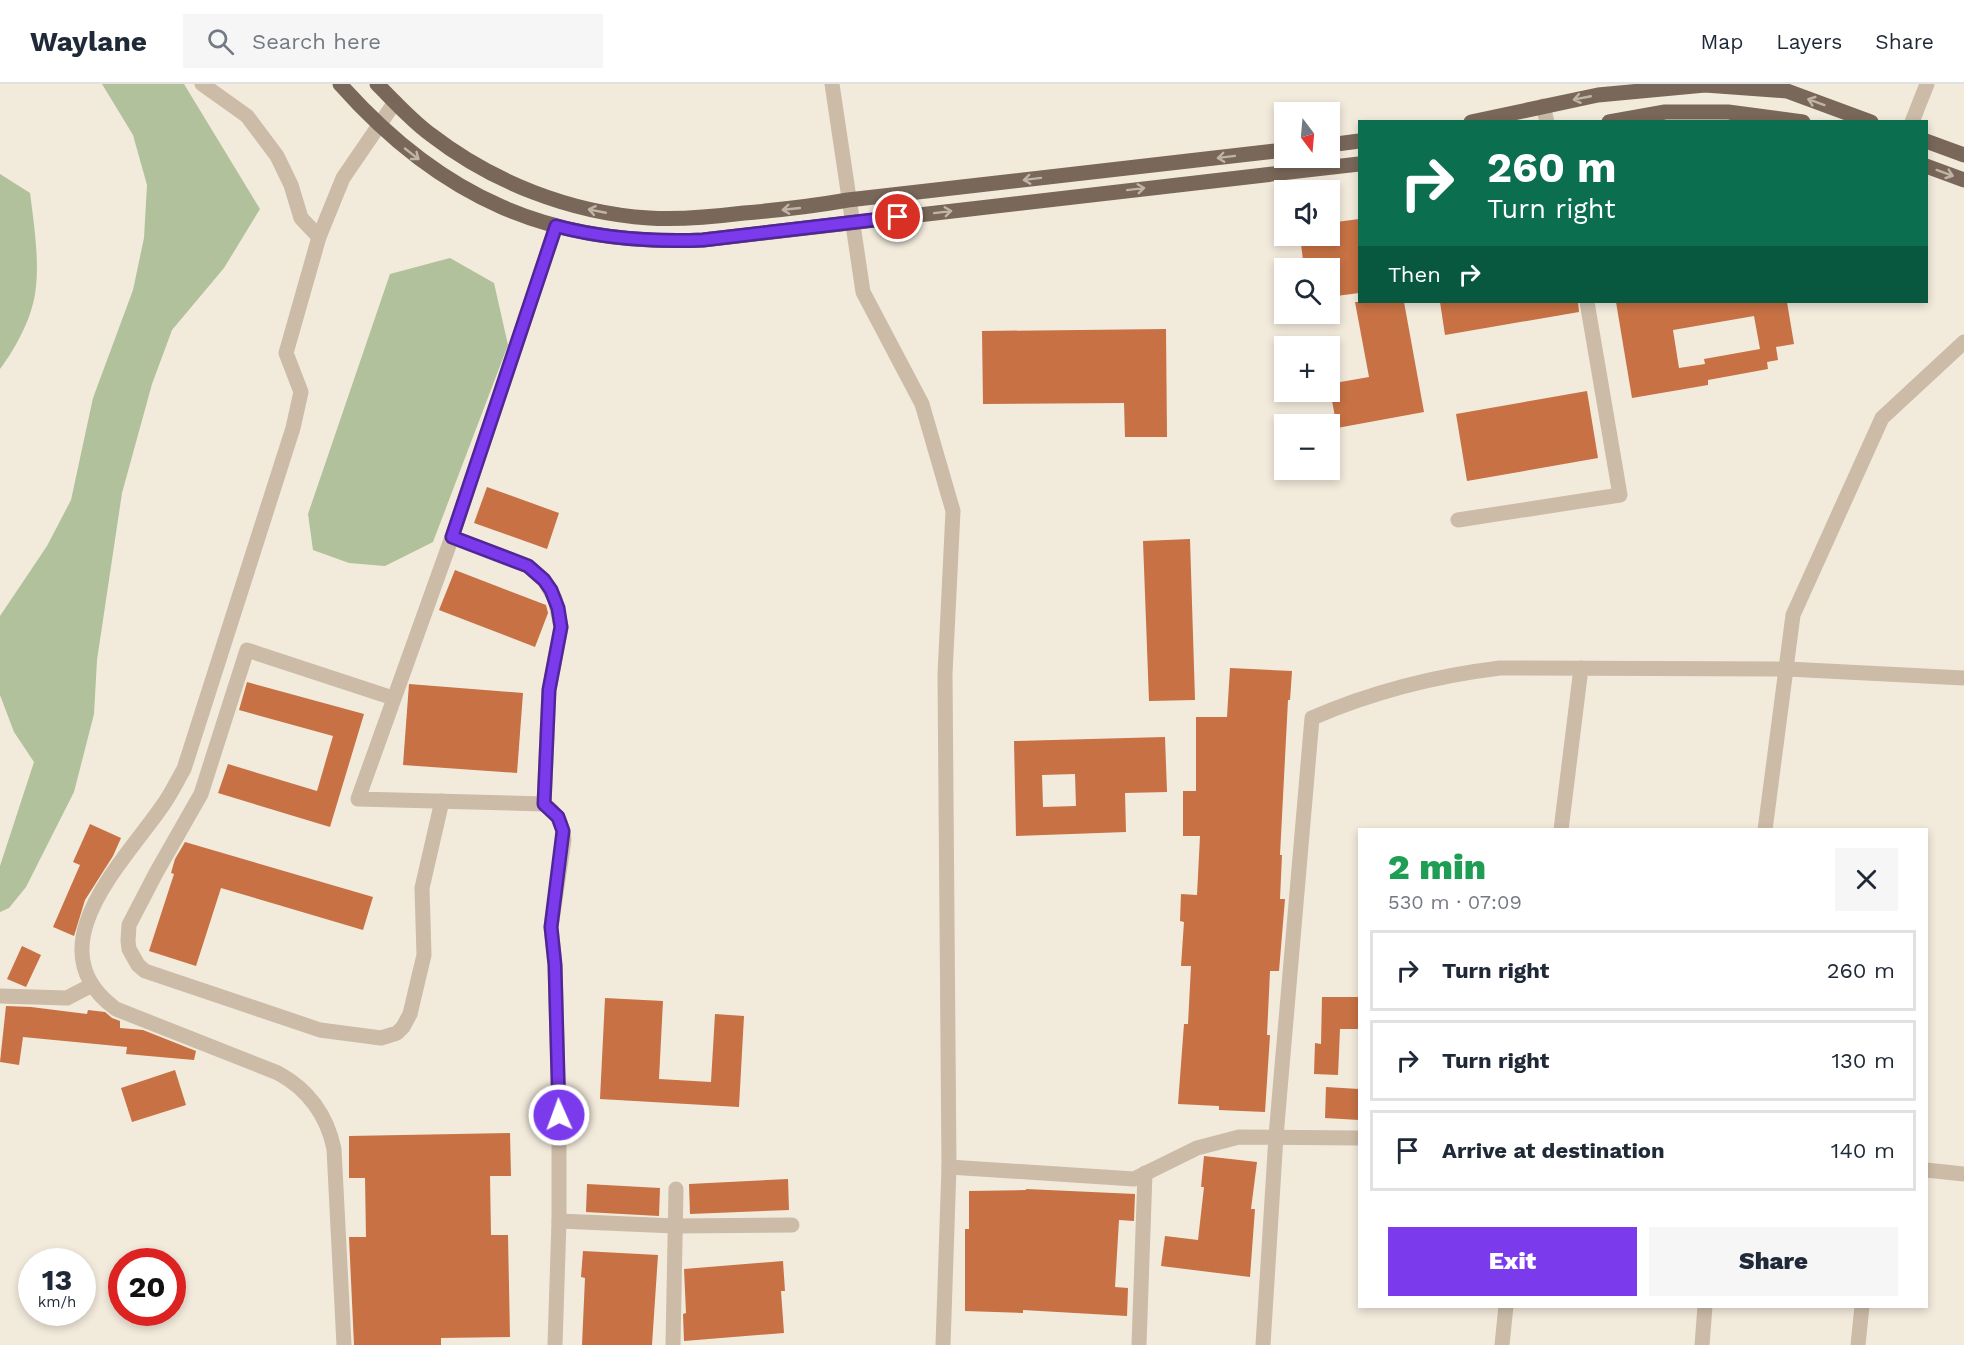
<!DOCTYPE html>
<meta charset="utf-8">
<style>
body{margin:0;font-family:"Work Sans",sans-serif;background:#f6f6f7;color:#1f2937;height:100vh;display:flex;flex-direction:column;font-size:22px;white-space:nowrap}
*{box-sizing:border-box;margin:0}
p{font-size:20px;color:#747a83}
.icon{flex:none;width:33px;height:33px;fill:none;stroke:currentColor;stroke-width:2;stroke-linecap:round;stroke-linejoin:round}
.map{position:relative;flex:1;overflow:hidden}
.drawer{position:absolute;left:1358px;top:744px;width:570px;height:480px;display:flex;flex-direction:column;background:#fff;border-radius:0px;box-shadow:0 3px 9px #0003}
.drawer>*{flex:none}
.hud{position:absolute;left:1358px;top:36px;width:570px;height:183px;border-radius:0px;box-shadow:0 3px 9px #0003;background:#0b6e4f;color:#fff;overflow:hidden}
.needle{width:39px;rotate:164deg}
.buttons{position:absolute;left:1274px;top:18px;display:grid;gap:12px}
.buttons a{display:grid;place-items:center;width:66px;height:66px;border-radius:0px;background:#fff;box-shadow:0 3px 9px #0003;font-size:30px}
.speed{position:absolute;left:18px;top:1164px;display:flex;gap:12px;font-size:30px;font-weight:700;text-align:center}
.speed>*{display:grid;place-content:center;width:78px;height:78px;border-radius:50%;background:#fff;box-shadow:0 3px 9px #0003;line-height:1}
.speed small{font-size:15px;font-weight:400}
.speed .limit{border:9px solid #d22;background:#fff;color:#111}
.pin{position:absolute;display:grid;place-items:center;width:51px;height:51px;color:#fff;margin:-26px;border:3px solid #fff;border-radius:50%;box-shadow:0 2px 6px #0007}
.me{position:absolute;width:66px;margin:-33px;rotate:358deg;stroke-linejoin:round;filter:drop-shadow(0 0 4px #0008)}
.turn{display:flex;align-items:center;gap:21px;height:126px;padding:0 30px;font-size:27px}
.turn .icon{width:78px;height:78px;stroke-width:2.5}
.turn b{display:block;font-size:42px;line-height:51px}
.then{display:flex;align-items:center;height:57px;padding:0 30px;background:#0003;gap:12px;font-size:22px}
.round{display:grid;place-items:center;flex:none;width:63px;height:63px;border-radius:0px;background:#f6f6f7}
.headline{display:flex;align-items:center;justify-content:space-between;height:102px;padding:0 30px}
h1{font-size:36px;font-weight:800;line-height:45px;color:#1e9e55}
.button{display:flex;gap:12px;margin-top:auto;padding:12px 30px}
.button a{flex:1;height:69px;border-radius:0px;background:#7c3aed;color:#fff;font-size:24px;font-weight:800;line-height:69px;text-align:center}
.button a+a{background:#f6f6f7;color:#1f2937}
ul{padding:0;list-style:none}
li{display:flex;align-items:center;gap:18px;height:81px;margin:0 12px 9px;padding:0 18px;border:3px solid #e0e1e3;border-radius:0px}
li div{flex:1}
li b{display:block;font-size:22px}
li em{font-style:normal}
header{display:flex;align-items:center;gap:36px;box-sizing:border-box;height:84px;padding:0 30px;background:#fff;border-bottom:2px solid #e0e1e3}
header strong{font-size:28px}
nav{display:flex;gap:33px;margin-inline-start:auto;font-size:21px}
.search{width:420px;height:54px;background:#f6f6f7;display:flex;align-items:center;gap:15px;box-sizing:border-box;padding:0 21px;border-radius:0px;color:#747a83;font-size:22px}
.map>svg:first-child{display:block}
</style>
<header>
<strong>Waylane</strong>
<div class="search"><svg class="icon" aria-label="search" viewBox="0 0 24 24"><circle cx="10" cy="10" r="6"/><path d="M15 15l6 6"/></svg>Search here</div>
<nav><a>Map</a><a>Layers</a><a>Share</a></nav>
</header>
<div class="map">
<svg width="1964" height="1261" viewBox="0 0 1964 1261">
<rect width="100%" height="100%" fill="#f2eadb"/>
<g fill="#b1c19b">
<polygon points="102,0 184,0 260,125 224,184 172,246 152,300 122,409 97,576 94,630 74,708 26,803 9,824 0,828 0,782 34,678 14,648 0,611 0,532 47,462 71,416 93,314 133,206 144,154 147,101 133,51"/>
<path d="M0 90 30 109C34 140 40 179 35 210 31 236 15 265 0 285Z"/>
<polygon points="450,174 494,199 508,261 433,458 385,482 349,479 313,466 308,430 390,190"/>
</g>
<g fill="#c77144" fill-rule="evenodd">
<polygon points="1359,135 1359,209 1329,213 1329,184 1304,184 1300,152 1329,152 1329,139"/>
<polygon points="1355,218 1404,218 1424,328 1337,344 1329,300 1369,293"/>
<polygon points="1440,218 1578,218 1579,228 1445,251"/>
<path d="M1616 218H1787L1794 260 1776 263 1778 276 1767 278 1768 285 1708 296V301L1632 314ZM1754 232 1760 265 1704 275 1705 280 1679 284 1673 246Z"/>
<polygon points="1166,245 1167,353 1125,353 1124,319 983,320 982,247"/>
<polygon points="1587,307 1598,374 1467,397 1456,330"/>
<polygon points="487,403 559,429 547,465 474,439"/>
<polygon points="1190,455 1195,616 1149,617 1143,457"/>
<polygon points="455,486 546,521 548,529 535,563 439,526"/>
<polygon points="1230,584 1292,587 1290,616 1288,616 1280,771 1282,771 1280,815 1285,815 1279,887 1270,887 1267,951 1270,951 1265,1028 1219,1026 1219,1022 1178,1020 1184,940 1188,940 1191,882 1181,882 1184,838 1180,837 1181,810 1197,811 1200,752 1183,752 1183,707 1196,707 1196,633 1227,633"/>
<polygon points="247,598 364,630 330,743 218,709 228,680 317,707 333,652 239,626"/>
<polygon points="409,600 523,609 517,689 403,681"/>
<path d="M1165 653 1167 708 1125 709 1126 748 1016 752 1014 657ZM1075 690 1076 722 1043 723 1042 691Z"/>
<polygon points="90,740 121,754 113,772 85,816 74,852 53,843 80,781 73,778"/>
<polygon points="185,758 373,813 363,846 221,804 196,882 149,867 174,790 171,789 175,775"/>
<polygon points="22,862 41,871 26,903 7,895"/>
<polygon points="1322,913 1359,913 1359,945 1340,945 1338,991 1314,990 1315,959 1321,960"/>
<polygon points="605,914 663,917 659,995 711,998 715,930 744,932 739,1023 600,1015"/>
<polygon points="6,922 31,923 87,930 88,926 105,928 112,934 120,937 120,944 143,946 196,967 194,976 126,970 127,963 23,953 19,981 0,978"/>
<polygon points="175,986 186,1021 132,1038 121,1004"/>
<polygon points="1326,1003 1359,1005 1359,1036 1325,1034"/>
<polygon points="510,1049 511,1092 490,1092 491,1151 508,1151 510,1253 441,1254 441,1261 354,1261 349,1153 366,1153 365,1094 349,1094 349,1052"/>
<polygon points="1204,1072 1257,1078 1251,1125 1255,1125 1250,1193 1161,1182 1165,1152 1198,1156 1204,1103 1201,1103"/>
<polygon points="788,1095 789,1126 690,1130 689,1100"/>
<polygon points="587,1100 660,1104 659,1132 586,1128"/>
<polygon points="1026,1105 1135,1110 1134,1137 1119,1136 1115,1203 1128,1204 1127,1232 1023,1226 1023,1229 965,1227 965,1145 969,1145 969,1107 1026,1106"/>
<polygon points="583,1167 658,1171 652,1261 582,1261 585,1194 581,1193"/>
<polygon points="783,1177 785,1207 781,1207 784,1249 684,1257 683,1230 686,1229 684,1185"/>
</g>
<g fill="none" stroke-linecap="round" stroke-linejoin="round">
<g stroke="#cbbba7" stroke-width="15">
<polyline points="202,0 247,32 277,72 291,101 301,134 319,153"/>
<polyline points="832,0 863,208 922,320 953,427 945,590 949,1083 1134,1095 1197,1064 1239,1053 1359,1054"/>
<polyline points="1543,22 1547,38"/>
<polyline points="1912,38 1927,0"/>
<polyline points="1458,436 1620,411 1587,218"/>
<polyline points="452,453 528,482 544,496 555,515 561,543 549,606 544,720 358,715 452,453 556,142"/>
<polyline points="393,614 247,566 201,710 156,789 129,841 128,857 129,865 138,881 145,887 320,946 381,954 397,949 403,943 410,930 424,871 422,804 442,717"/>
<path d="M544 720C557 729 563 740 564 756L551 843 555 881 559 1031V1137L555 1261"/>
<polyline points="1561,746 1581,584"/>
<polyline points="1765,746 1793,531 1882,334 1964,258"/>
<polyline points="0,912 67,914 92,901"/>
<polyline points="1926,1086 1964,1090"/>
<polyline points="559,1137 675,1142 792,1141"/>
<path d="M344 1261 334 1065C327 1031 309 1006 278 989L116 925C32 864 125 777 163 721 171 710 177 697 184 685L293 344 301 308 286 269 319 153 343 94 395 18"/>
<polyline points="673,1261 676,1105"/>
<polyline points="943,1261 949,1083"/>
<polyline points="1139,1261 1145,1089"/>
<path d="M1263 1261 1276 1052 1312 634C1372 608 1434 592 1500 584L1787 585 1964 594"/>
<polyline points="1502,1261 1506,1222"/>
<polyline points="1702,1261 1705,1222"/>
<polyline points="1858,1261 1862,1222"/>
</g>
<g stroke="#796759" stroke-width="15">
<path d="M340 0C440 113 551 163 703 156L1359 80"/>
<path d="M377 0C394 17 411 36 430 50 492 98 570 129 649 134 681 136 712 133 744 129 779 126 814 122 848 116L1284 66"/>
<polyline points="1471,38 1598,11 1705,1 1787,7 1871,38"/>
<polyline points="1609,38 1665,28 1728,28 1803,38"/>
<polyline points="1926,57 1964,71"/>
<polyline points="1329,61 1359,57"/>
<polyline points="1926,82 1964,96"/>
</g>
</g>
<defs><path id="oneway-shaft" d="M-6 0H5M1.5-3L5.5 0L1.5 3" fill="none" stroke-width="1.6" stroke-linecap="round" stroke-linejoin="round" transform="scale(1.5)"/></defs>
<g stroke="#c0b4a8">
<use href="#oneway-shaft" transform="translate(1582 14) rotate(169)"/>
<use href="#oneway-shaft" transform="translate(1816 18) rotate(-160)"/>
<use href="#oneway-shaft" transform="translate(412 70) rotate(38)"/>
<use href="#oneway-shaft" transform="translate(1226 73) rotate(173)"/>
<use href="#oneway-shaft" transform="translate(1945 89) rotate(20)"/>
<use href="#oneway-shaft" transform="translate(1032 95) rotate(173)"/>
<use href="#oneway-shaft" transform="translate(1136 105) rotate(-7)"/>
<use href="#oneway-shaft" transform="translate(791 125) rotate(174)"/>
<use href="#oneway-shaft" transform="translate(597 127) rotate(-169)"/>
<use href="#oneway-shaft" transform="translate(943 128) rotate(-7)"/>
</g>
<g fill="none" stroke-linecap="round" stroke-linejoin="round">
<g stroke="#51269a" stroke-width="15">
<path id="route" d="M559 1031 555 881 551 843 563 747 558 733 544 720 549 606 561 543 558 524 551 506 544 496 528 482 452 453 556 142C605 155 652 158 703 156L898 133"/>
</g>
<use href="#route" stroke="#7c3aed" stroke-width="10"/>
</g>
</svg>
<div class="buttons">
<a><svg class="needle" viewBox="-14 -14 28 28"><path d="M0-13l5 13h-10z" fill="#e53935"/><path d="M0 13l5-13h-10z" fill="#747a83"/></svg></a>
<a><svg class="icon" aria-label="sound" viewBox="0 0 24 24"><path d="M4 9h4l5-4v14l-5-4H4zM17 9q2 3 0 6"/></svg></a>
<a><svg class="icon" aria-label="search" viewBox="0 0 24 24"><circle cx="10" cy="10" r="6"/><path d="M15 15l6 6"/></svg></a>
<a>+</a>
<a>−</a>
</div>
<div class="speed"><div>13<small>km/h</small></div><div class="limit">20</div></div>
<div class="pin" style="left:898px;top:133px;background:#d93025"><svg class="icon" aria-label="arrive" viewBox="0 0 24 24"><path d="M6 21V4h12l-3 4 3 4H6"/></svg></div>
<svg class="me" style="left:559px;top:1031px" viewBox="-20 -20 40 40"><circle r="17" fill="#7c3aed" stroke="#fff" stroke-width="3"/><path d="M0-11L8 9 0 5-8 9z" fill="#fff"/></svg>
<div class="hud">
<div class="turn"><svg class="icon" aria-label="right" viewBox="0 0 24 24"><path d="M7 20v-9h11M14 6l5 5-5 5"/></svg><div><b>260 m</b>Turn right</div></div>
<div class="then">Then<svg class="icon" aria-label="right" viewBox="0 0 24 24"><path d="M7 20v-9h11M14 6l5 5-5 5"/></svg></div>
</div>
<section class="drawer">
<div class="headline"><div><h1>2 min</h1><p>530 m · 07:09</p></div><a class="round"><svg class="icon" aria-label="close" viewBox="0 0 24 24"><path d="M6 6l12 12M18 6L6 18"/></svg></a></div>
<ul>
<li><svg class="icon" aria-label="right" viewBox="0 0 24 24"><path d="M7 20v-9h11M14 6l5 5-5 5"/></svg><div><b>Turn right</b></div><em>260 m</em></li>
<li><svg class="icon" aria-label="right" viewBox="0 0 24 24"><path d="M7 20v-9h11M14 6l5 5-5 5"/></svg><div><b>Turn right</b></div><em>130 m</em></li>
<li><svg class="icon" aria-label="arrive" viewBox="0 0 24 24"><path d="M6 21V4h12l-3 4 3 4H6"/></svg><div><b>Arrive at destination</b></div><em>140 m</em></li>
</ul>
<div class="button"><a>Exit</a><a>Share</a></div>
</section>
</div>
